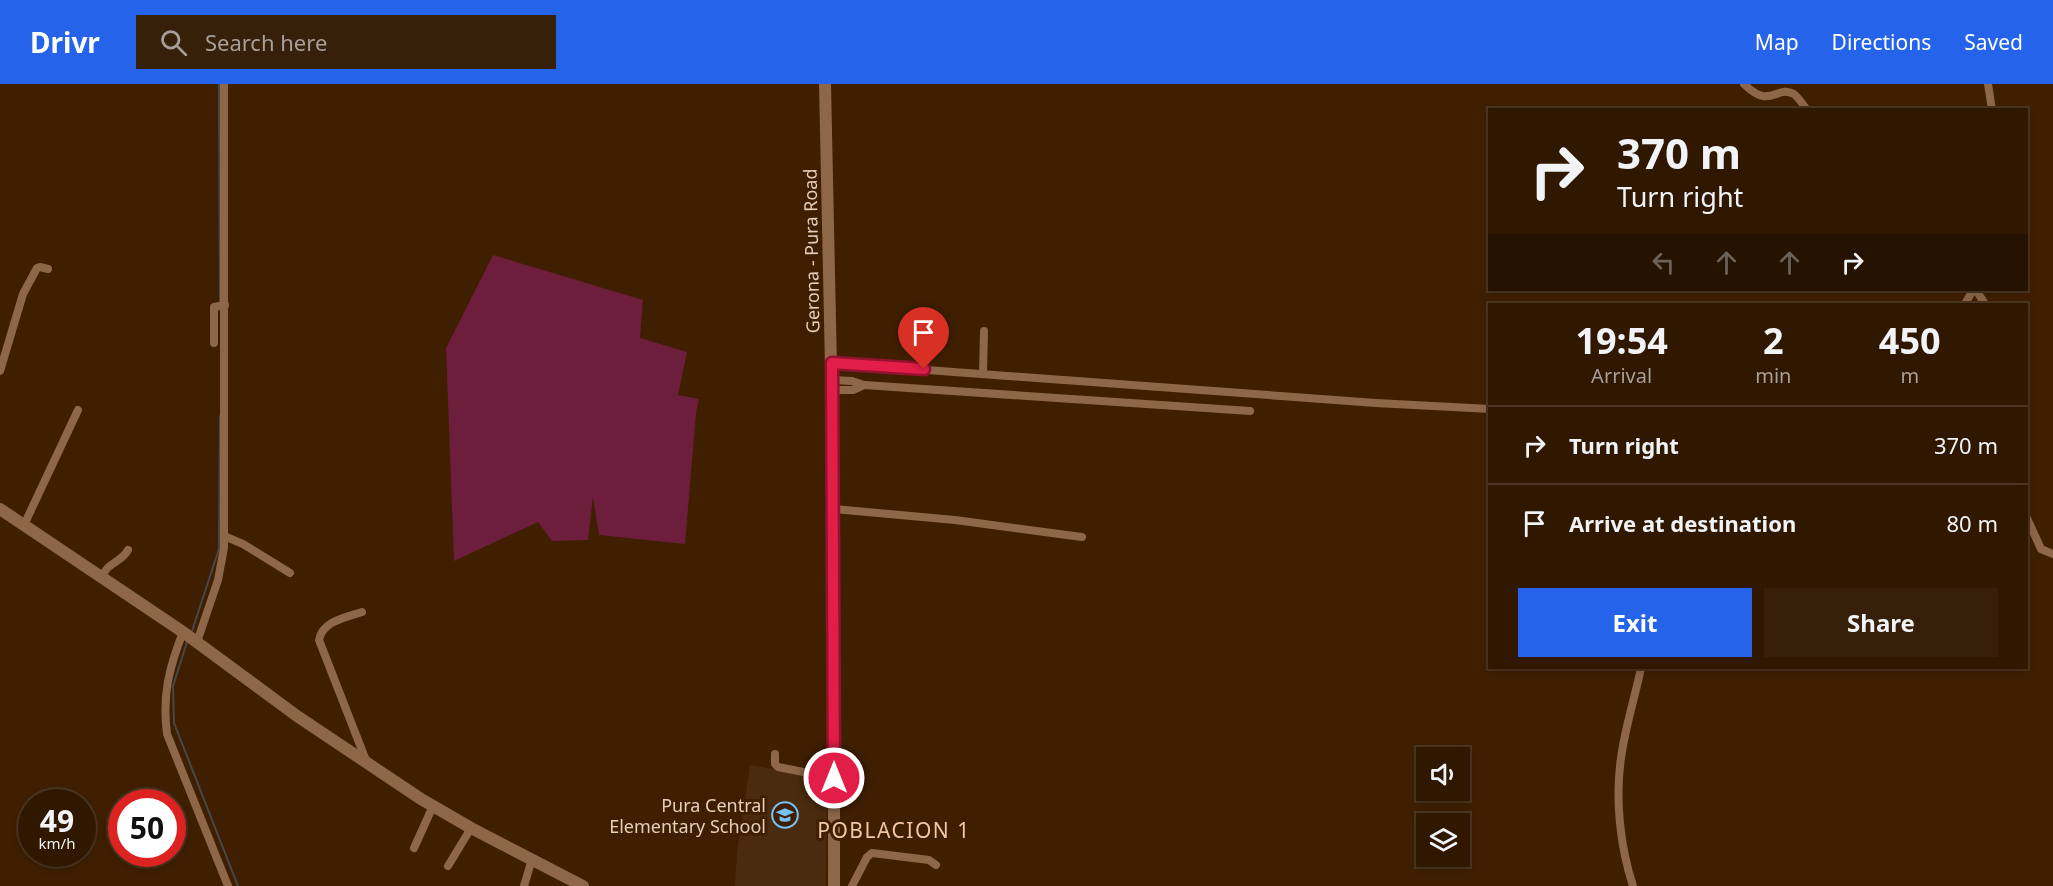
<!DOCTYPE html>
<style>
body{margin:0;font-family:"Noto Sans",sans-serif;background:#37200a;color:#f1f3f6;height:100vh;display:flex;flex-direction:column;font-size:22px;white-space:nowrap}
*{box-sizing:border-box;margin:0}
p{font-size:20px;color:#a79f99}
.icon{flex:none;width:33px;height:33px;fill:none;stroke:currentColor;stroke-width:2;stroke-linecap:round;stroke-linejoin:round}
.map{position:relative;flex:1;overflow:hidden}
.details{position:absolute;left:1488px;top:219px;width:540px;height:366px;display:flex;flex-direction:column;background:#2f1700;border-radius:0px;box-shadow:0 3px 9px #0003,0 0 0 2px #4a3622}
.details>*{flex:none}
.guide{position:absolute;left:1488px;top:24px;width:540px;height:183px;border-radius:0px;box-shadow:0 3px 9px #0003,0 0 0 2px #4a3622;background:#2f1700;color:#f1f3f6;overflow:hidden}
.fabs{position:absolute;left:1416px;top:663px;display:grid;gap:12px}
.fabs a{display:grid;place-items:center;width:54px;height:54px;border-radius:0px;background:#2f1700;box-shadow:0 3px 9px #0003,0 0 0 2px #4a3622;font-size:30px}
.speed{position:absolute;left:18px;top:705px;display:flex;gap:12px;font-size:30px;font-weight:700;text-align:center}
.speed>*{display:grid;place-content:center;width:78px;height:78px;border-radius:50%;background:#2f1700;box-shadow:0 3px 9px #0003,0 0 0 2px #4a3622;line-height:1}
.speed small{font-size:15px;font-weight:400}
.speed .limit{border:9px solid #d22;background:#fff;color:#111}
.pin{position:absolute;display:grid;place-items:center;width:51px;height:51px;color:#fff;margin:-62px -26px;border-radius:50% 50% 50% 0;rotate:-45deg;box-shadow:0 0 6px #0007}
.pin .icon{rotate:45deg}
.me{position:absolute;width:66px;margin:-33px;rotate:0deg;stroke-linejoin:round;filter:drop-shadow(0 0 4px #0008)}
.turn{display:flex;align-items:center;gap:21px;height:126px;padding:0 30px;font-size:27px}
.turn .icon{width:78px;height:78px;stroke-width:2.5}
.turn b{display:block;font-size:42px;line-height:51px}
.lanes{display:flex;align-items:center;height:57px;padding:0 30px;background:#0003;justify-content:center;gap:30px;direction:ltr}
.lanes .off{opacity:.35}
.eta{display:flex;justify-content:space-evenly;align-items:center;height:102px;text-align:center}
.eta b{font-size:36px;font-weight:700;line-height:42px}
.cta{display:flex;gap:12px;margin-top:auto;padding:12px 30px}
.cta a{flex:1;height:69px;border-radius:0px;background:#2563eb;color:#fff;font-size:24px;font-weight:700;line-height:69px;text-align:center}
.cta a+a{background:#37200a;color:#f1f3f6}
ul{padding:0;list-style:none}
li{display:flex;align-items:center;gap:18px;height:78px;padding:0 30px;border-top:2px solid #4a3622}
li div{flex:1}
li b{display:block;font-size:22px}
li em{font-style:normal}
header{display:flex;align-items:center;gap:36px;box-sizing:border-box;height:84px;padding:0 30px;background:#2563eb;color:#fff}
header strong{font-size:28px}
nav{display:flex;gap:33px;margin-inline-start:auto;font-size:21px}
.search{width:420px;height:54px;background:#37200a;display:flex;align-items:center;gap:15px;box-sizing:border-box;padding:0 21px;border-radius:0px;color:#a79f99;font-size:22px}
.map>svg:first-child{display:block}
</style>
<header>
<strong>Drivr</strong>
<div class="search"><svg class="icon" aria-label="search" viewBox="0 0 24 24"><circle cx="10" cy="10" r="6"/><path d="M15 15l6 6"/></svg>Search here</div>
<nav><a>Map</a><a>Directions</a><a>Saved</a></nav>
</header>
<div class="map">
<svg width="2053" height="802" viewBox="0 0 2053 802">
<rect width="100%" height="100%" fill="#3f1f00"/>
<polygon fill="#4a2b0e" points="750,681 827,694 826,802 735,802 737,768"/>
<polygon fill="#6c1e3c" points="493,171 643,216 640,254 687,268 678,311 699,315 696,329 685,460 599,451 593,413 588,456 552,457 538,438 454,477 446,264"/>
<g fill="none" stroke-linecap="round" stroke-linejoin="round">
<g stroke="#45484b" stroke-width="2">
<polyline points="219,0 220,219"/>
<polyline points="192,547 219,465 220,332"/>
<polyline points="187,558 173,602 174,639 238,802"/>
</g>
<g stroke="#8d6747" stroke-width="8">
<path d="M1744 0C1771 27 1776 0 1794 10 1799 14 1803 21 1807 26"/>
<polyline points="1988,0 1992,26"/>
<polyline points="1976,206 1985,220"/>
<polyline points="1965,220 1973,206"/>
<polyline points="214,259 214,223 225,221"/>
<polyline points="832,279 1376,319 1490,325"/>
<polyline points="0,287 23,210 37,184 40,183 48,185"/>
<polyline points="983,289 984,247"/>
<polyline points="832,296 852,297 864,301"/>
<polyline points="832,306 853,306 864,301 1250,327"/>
<polyline points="834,425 955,436 1082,453"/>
<polyline points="2026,432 2041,465 2053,470"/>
<polyline points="24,441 78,326"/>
<polyline points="224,452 243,460 290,489"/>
<path d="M102 493C108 477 120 480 128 466"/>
<path d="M362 528C347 533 322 537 319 556L367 679"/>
<path d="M183 548C169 584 162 611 167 650L228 802"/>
<polyline points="197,558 218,496 224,464 224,0"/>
<polyline points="775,670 775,680 778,683 834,694"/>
<polyline points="414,764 433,722"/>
<polyline points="448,782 471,744"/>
<polyline points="524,802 532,775"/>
<polyline points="852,802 867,773 872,769 929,776 936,781"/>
<path d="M1633 802C1620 762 1615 715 1621 674 1625 644 1635 613 1641 584"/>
</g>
<g stroke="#8d6747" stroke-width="12">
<polyline points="825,0 834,425 834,802"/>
<polyline points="0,425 183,548 297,632 421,715 471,744 583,802"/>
</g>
</g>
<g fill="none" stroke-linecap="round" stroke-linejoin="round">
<g stroke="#92132f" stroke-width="15">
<polyline id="route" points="834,694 832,279 924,285"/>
</g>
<use href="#route" stroke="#e11d48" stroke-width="10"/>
</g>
<defs>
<g id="school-ring" transform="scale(1.35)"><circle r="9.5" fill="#3f1f00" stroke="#75c0f6" stroke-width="1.5"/><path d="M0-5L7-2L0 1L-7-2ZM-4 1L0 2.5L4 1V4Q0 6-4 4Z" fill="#75c0f6"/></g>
</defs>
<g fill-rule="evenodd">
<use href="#school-ring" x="785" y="731"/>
</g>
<g text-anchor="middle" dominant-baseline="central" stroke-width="6" stroke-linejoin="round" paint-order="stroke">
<g font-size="18" fill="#e4cebd" stroke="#3f1f00">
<text transform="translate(811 167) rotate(-91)">Gerona - Pura Road</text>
</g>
<g font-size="18" fill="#e4cebd" stroke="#3f1f00" text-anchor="end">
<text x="766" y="721">Pura Central<tspan x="766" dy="21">Elementary School</tspan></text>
</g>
<g font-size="21" letter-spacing="1.5" fill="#f1c6a3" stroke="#3f1f00">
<text x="894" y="746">POBLACION 1</text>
</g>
</g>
</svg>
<div class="fabs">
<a><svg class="icon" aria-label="sound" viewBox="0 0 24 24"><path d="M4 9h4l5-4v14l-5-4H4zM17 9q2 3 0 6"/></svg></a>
<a><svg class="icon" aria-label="layers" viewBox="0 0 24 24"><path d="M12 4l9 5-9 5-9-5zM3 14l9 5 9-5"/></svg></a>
</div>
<div class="speed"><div>49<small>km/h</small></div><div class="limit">50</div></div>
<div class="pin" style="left:924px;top:285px;background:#d93025"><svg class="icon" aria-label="arrive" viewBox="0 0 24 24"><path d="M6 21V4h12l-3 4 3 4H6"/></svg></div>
<svg class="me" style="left:834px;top:694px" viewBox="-20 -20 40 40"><circle r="17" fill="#e11d48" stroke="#fff" stroke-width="3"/><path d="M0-11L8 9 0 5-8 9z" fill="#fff"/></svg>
<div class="guide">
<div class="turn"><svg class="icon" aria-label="right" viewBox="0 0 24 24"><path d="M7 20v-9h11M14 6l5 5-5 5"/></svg><div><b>370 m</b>Turn right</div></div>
<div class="lanes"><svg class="icon off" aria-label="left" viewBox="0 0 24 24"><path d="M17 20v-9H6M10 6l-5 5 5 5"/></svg><svg class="icon off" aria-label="ahead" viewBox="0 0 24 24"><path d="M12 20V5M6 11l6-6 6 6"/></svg><svg class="icon off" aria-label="ahead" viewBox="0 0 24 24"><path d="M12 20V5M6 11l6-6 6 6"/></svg><svg class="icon" aria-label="right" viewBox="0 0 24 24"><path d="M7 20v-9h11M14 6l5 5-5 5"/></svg></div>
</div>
<section class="details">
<div class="eta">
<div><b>19:54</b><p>Arrival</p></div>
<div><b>2</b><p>min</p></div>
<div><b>450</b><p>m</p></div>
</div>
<ul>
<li><svg class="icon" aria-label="right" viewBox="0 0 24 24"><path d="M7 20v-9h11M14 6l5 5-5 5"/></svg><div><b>Turn right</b></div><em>370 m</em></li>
<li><svg class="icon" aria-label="arrive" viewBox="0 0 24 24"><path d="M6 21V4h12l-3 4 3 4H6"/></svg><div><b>Arrive at destination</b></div><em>80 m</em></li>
</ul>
<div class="cta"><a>Exit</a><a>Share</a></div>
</section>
</div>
